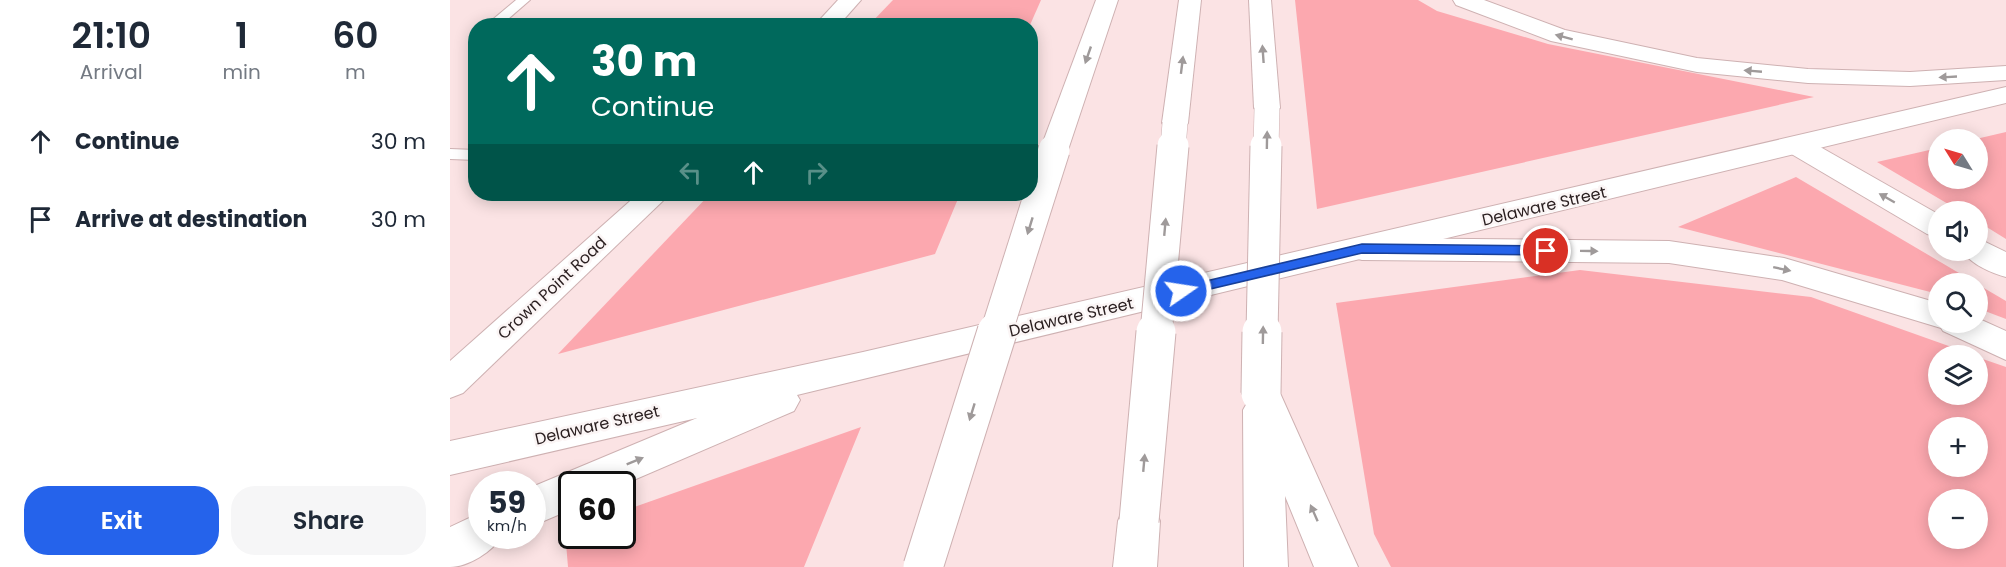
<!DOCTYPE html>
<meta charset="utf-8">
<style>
body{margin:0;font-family:Poppins,sans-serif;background:#f6f6f7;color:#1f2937;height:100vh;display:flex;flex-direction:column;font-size:22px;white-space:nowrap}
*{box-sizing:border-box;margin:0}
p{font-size:20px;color:#747a83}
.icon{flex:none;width:33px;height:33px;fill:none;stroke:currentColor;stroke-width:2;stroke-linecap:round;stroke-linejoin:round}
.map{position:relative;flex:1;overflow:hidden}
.drawer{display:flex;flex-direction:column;background:#fff;width:450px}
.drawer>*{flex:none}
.guide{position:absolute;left:18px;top:18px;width:570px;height:183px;border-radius:24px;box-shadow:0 3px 15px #0003;background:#00695c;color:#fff;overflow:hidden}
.needle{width:39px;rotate:307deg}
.fabs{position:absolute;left:1478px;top:129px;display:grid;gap:12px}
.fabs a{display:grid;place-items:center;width:60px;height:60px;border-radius:50%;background:#fff;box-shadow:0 3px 15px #0003;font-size:30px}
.speed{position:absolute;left:18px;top:471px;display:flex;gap:12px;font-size:30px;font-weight:700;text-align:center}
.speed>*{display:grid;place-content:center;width:78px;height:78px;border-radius:50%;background:#fff;box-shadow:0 3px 15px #0003;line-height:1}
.speed small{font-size:15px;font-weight:400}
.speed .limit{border:3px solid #111;border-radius:9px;background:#fff;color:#111}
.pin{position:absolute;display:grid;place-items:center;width:51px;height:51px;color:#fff;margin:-26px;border:3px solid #fff;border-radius:50%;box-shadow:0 2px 6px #0007}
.me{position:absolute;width:66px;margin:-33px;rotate:77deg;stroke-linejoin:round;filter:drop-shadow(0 0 4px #0008)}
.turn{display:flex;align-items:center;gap:21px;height:126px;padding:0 24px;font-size:27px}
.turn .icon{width:78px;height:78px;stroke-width:2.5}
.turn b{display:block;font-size:42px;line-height:51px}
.lanes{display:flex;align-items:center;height:57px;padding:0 24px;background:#0003;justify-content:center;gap:30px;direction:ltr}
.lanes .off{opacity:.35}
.eta{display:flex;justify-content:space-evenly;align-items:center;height:102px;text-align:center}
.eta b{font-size:36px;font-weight:600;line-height:42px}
.button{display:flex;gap:12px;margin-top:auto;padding:12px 24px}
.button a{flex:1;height:69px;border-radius:24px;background:#2563eb;color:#fff;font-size:24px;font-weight:600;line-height:69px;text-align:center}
.button a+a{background:#f6f6f7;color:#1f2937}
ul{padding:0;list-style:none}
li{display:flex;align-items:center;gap:18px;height:78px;padding:0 24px}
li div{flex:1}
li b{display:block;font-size:22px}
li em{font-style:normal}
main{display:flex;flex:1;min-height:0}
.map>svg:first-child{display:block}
</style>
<main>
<section class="drawer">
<div class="eta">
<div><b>21:10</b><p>Arrival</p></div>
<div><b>1</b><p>min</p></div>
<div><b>60</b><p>m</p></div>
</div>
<ul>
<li><svg class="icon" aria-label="ahead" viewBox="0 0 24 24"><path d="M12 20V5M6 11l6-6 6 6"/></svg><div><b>Continue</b></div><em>30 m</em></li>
<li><svg class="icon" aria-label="arrive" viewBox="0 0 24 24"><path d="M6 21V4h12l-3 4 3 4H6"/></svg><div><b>Arrive at destination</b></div><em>30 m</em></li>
</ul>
<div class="button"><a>Exit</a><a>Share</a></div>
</section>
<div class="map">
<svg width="1556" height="567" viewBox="0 0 1556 567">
<rect width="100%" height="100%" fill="#fbe3e4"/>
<g fill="#fca8af" fill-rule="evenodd">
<polygon points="443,0 591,0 580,25 419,25"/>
<polygon points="845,0 968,0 987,11 1098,44 1364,97 867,209"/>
<polygon points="1556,132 1556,239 1527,221 1527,212 1510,211 1427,162 1488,148 1488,178 1527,178 1526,139"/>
<polygon points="1346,177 1526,283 1488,284 1488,294 1228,227"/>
<polygon points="260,194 510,194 485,254 108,354"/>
<path d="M1130 270 1361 297 1524 355 1488 356V394H1527V357L1556 367V567H941L924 534 886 303ZM1488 428H1527V466H1488ZM1488 500H1527V538H1488Z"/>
<polygon points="1527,284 1556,301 1556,319 1527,308"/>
<polygon points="411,427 354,567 118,567 115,531 121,529 122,536 172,536 173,511"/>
</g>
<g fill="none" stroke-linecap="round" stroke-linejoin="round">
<g stroke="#ceb1b2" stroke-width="2">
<g id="service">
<polygon points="66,0 80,0 50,26 35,26"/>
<polygon points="0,149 26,150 26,160 0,159"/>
</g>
</g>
<g stroke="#ceb1b2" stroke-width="2">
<g id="secondary">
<polygon points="388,0 411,0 388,26 364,26"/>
<polygon points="188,194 220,194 13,393 0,398 0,361"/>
</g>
</g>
<g stroke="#ceb1b2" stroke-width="2">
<g id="primary">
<polygon points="1556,87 1556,103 347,395 350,400 344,411 172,485 122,484 122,509 82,526 82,487 247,418 0,475 0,441 413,352"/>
<path d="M32 512V536H51C44 551 18 567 0 567V527Z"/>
</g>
</g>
<g stroke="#ceb1b2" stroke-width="2">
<g id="motorway">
<polygon points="646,0 668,0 618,150 614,156 604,158 594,156 590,150"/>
<polygon points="729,0 751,0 738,123 734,129 725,131 716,129 712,123"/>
<polygon points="799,0 821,0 830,108 826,114 817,116 808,114 804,108"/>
<polygon points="1003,0 1034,0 1115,30 1247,58 1358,69 1460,72 1556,66 1556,80 1460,86 1358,83 1247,72 1101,41 1006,5"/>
<polygon points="1348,138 1358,140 1488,214 1488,237 1477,234 1338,152 1334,146 1338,140"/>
<polygon points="912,238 1219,241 1334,258 1488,303 1488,322 1527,322 1527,318 1556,331 1556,360 1493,331 1491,328 1332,280 1219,263 912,260 901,257 896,249 901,241"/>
<path d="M1527 238 1556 252V277C1541 273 1520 264 1512 250H1527Z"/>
<polygon points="811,378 824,382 830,393 908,567 864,567 835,496 838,567 794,567 793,410 797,403 792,393 798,382"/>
<polygon points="689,502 704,507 710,521 707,567 663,567 668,521 674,507"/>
</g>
</g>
<use href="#service" fill="#fff" fill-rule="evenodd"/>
<use href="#secondary" fill="#fff" fill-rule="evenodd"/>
<use href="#primary" fill="#fff" fill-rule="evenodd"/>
<use href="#motorway" fill="#fff" fill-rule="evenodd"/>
<g stroke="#ceb1b2" stroke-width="26" stroke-linecap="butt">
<g id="motorway-bridge-far2">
<polyline points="723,148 725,123"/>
<polyline points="816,148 817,108"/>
</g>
</g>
<g stroke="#ceb1b2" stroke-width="33" stroke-linecap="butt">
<g id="motorway-bridge-far1">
<polyline points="546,333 604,150"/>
<polyline points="706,333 723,146"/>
<polyline points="812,333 816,146"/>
</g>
</g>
<g stroke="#ceb1b2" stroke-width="41" stroke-linecap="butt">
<g id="motorway-bridge">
<polyline points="811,393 812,332"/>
<polyline points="689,521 706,332"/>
<polyline points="473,567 547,332"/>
</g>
</g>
<use href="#motorway-bridge-far2" stroke="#fff" stroke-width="25"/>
<use href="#motorway-bridge-far1" stroke="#fff" stroke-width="31"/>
<use href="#motorway-bridge" stroke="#fff" stroke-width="39"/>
</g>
<defs><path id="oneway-solid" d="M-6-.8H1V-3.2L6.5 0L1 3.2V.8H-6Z" transform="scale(1.5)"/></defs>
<g fill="#9f9a9a">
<use href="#oneway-solid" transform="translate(1114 37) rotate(-165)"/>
<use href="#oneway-solid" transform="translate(813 54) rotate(-94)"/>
<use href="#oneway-solid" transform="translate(638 55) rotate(109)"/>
<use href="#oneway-solid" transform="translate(732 65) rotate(-83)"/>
<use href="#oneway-solid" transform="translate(1303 71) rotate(-175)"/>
<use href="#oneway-solid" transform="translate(1498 77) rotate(177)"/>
<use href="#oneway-solid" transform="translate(817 140) rotate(-89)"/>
<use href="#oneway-solid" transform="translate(1437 198) rotate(-150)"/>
<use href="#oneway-solid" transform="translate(580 226) rotate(107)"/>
<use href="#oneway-solid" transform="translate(715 227) rotate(-85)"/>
<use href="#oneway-solid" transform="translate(1139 251) rotate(1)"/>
<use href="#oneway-solid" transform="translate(1332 269) rotate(12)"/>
<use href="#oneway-solid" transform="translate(813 335) rotate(-89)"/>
<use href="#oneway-solid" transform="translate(522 412) rotate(107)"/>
<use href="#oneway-solid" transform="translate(185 461) rotate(-22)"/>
<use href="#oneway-solid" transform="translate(694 463) rotate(-85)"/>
<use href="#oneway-solid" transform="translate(864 513) rotate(-114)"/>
</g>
<polygon fill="#2563eb" stroke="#184099" stroke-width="1.5" points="912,244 1096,246 1103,251 1096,255 912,253 731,296 724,291 731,287"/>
<g text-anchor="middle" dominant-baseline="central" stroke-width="5" stroke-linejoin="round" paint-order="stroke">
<g font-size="16" fill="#291e1f" stroke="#fbf5f5">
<text transform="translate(1094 206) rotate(-13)">Delaware Street</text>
<text transform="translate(102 288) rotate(-43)">Crown Point Road</text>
<text transform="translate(621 317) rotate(-13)">Delaware Street</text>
<text transform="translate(147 425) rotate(-13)">Delaware Street</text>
</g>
</g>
</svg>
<div class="fabs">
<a><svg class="needle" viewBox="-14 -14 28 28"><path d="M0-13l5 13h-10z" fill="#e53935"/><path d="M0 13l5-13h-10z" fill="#747a83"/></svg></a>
<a><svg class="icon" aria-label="sound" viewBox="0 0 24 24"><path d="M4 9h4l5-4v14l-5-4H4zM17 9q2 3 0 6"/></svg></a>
<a><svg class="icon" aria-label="search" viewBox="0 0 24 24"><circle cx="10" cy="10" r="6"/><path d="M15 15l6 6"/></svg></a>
<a><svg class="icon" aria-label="layers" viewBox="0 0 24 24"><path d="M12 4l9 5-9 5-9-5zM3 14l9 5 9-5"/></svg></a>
<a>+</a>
<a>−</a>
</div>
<div class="speed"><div>59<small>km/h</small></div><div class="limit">60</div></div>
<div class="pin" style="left:1096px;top:251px;background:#d93025"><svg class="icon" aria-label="arrive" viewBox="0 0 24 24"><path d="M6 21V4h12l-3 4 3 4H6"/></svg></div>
<svg class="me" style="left:731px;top:291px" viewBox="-20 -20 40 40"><circle r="17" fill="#2563eb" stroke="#fff" stroke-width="3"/><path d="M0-11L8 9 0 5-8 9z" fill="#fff"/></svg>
<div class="guide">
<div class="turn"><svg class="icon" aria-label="ahead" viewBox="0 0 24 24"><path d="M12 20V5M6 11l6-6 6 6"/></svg><div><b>30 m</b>Continue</div></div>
<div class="lanes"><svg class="icon off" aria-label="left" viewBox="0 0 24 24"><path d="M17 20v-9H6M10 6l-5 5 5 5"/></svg><svg class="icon" aria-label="ahead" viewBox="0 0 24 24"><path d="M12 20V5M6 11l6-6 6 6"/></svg><svg class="icon off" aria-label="right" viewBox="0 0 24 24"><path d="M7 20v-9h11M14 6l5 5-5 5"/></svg></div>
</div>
</div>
</main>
